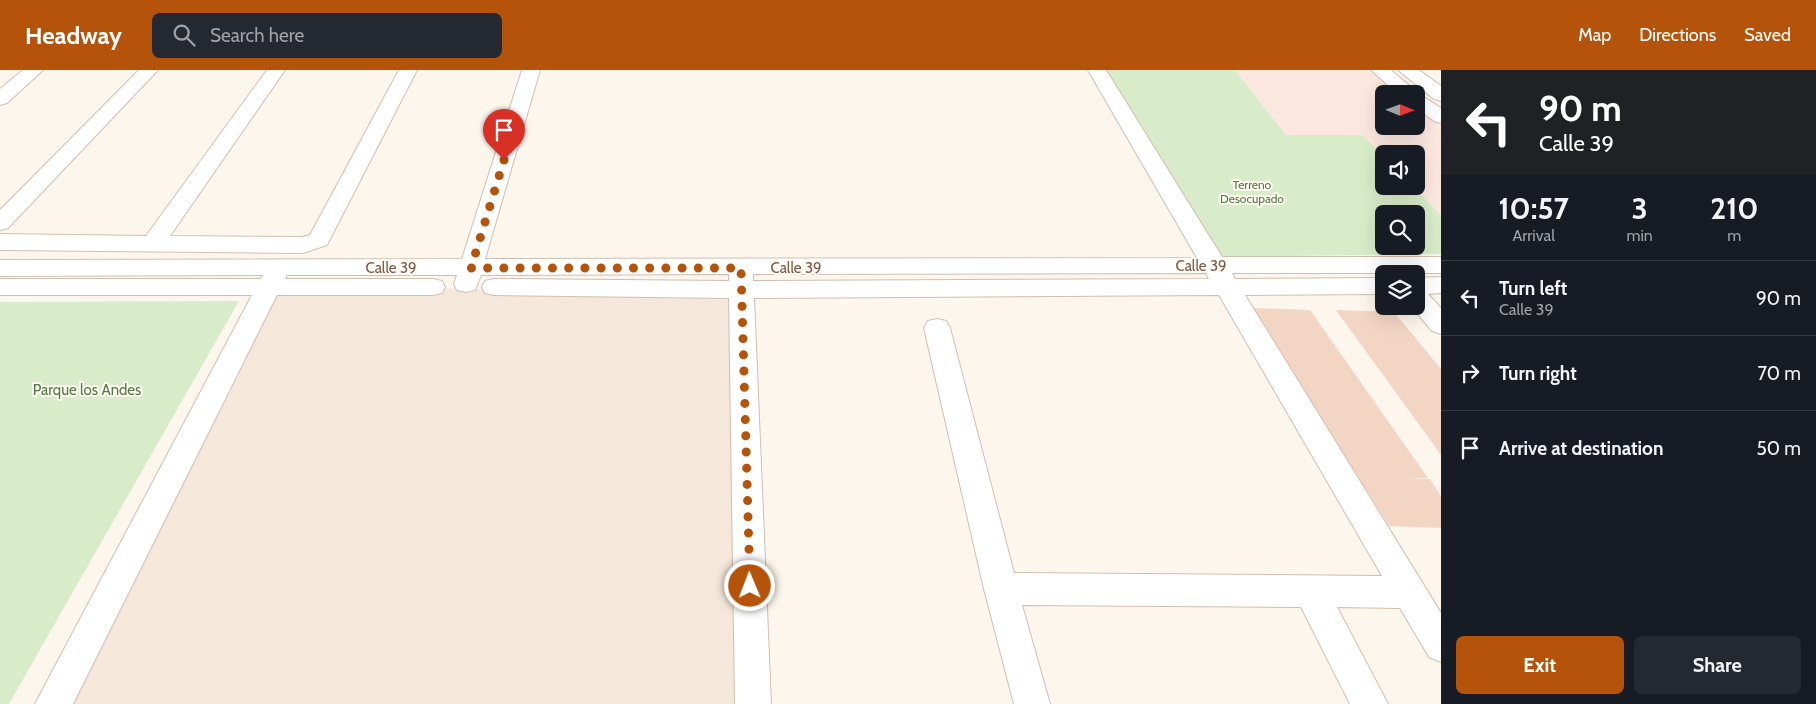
<!DOCTYPE html>
<style>
body{margin:0;font-family:Cabin,sans-serif;background:#242831;color:#f1f3f6;height:100vh;display:flex;flex-direction:column;font-size:19px;white-space:nowrap}
*{box-sizing:border-box;margin:0}
p{font-size:16px;color:#9ea1a6}
.icon{flex:none;width:28px;height:28px;fill:none;stroke:currentColor;stroke-width:2;stroke-linecap:round;stroke-linejoin:round}
.map{position:relative;flex:1;overflow:hidden}
.details{display:flex;flex-direction:column;background:#171b24;width:375px}
.details>*{flex:none}
.banner{background:#202124;color:#fff;overflow:hidden}
.needle{width:32px;rotate:91deg}
.fabs{position:absolute;left:1375px;top:15px;display:grid;gap:10px}
.fabs a{display:grid;place-items:center;width:50px;height:50px;border-radius:8px;background:#171b24;box-shadow:0 5px 20px #0002;font-size:25px}
.pin{position:absolute;display:grid;place-items:center;width:42px;height:42px;color:#fff;margin:-51px -21px;border-radius:50% 50% 50% 0;rotate:-45deg;box-shadow:0 0 5px #0007}
.pin .icon{rotate:45deg}
.me{position:absolute;width:55px;margin:-28px;rotate:359deg;stroke-linejoin:round;filter:drop-shadow(0 0 4px #0008)}
.turn{display:flex;align-items:center;gap:18px;height:105px;padding:0 15px;font-size:22px}
.turn .icon{width:65px;height:65px;stroke-width:2.5}
.turn b{display:block;font-size:35px;line-height:42px}
.eta{display:flex;justify-content:space-evenly;align-items:center;height:85px;text-align:center}
.eta b{font-size:30px;font-weight:700;line-height:35px}
.action{display:flex;gap:10px;margin-top:auto;padding:10px 15px}
.action a{flex:1;height:58px;border-radius:8px;background:#b45309;color:#fff;font-size:20px;font-weight:700;line-height:58px;text-align:center}
.action a+a{background:#242831;color:#f1f3f6}
ul{padding:0;list-style:none}
li{display:flex;align-items:center;gap:15px;height:75px;padding:0 15px;border-top:1px solid #363941}
li div{flex:1}
li b{display:block;font-size:19px}
li em{font-style:normal}
header{display:flex;align-items:center;gap:30px;box-sizing:border-box;height:70px;padding:0 25px;background:#b45309;color:#fff}
header strong{font-size:24px}
nav{display:flex;gap:28px;margin-inline-start:auto;font-size:18px}
.search{width:350px;height:45px;background:#242831;display:flex;align-items:center;gap:12px;box-sizing:border-box;padding:0 18px;border-radius:8px;color:#9ea1a6;font-size:19px}
main{display:flex;flex:1;min-height:0}
.map>svg:first-child{display:block}
</style>
<header>
<strong>Headway</strong>
<div class="search"><svg class="icon" aria-label="search" viewBox="0 0 24 24"><circle cx="10" cy="10" r="6"/><path d="M15 15l6 6"/></svg>Search here</div>
<nav><a>Map</a><a>Directions</a><a>Saved</a></nav>
</header>
<main>
<div class="map">
<svg width="1441" height="634" viewBox="0 0 1441 634">
<rect width="100%" height="100%" fill="#fdf6ec"/>
<polygon fill="#f5e8da" points="269,218 733,220 753,634 53,634"/>
<polygon fill="#fde8e0" points="1235,0 1372,0 1402,24 1384,24 1384,56 1416,56 1416,35 1441,55 1441,145 1413,116 1416,116 1416,84 1384,84 1384,86 1362,65 1286,65"/>
<g fill="#d8ecc9" fill-rule="evenodd">
<path d="M1101 0H1235L1286 65H1362L1384 86V116H1413L1441 145V184L1217 187ZM1384 144H1416V176H1384Z"/>
<polygon points="239,231 9,634 0,634 0,232"/>
</g>
<g fill="#f3d5c3">
<polygon points="1252,238 1310,240 1428,408 1405,408 1430,409 1441,426 1441,458 1389,456"/>
<polygon points="1336,240 1394,242 1441,299 1441,385"/>
</g>
<g fill="none" stroke-linecap="round" stroke-linejoin="round">
<g stroke="#d1beb0" stroke-width="2">
<g id="minor">
<polygon points="23,0 43,0 7,33 0,35 0,19"/>
<polygon points="139,0 158,0 8,158 0,160 0,140"/>
<polygon points="267,0 285,0 170,166 302,167 310,165 399,0 417,0 327,175 303,183 0,180 0,164 146,166"/>
<path d="M522 0H540L485 189 1197 188 1088 0H1106L1222 187H1441V203H1232L1235 209 1384 208V224L1245 225 1441 543V592L1429 587 1400 538 1337 537 1388 634H1350L1301 537 1022 535 1050 634H1014L984 519 924 258 928 251 937 249 946 251 950 258 1014 503 1382 506 1219 225 754 228 771 634H735L729 228 494 225 485 223 482 217 485 211 494 209 729 211V204L481 205 475 220 466 222 457 220 454 214 457 205H287L285 209H433L442 211 445 217 442 223 433 225H277L73 634H35L252 225H0V209H261L263 205 0 206V190L462 189ZM1206 203 1209 209 753 211V204Z"/>
<polygon points="1371,0 1391,0 1419,24 1441,38 1441,53 1434,51 1416,38 1416,24 1398,24"/>
<polygon points="1398,0 1419,0 1441,16 1441,31 1434,29"/>
<polygon points="1441,207 1441,223 1428,224 1441,238 1441,264 1432,261 1411,236 1416,236 1416,208"/>
</g>
</g>
<use href="#minor" fill="#fff" fill-rule="evenodd"/>
</g>
<g fill="none" stroke-linecap="round" stroke-linejoin="round">
<polyline stroke="#b45309" stroke-width="9" stroke-dasharray="0 16.2" points="504,90 471,198 741,198 750,516"/>
</g>
<g text-anchor="middle" dominant-baseline="central" stroke-width="4" stroke-linejoin="round" paint-order="stroke">
<g font-size="12" fill="#537a41" stroke="#fffaf3">
<text x="1252" y="114">Terreno<tspan x="1252" dy="14">Desocupado</tspan></text>
</g>
<g font-size="15" fill="#7a5c4d" stroke="#fffaf3">
<text x="1201" y="196">Calle 39</text>
<text x="391" y="198">Calle 39</text>
<text x="796" y="198">Calle 39</text>
</g>
<g font-size="15" fill="#537a41" stroke="#fffaf3">
<text x="87" y="320">Parque los Andes</text>
</g>
</g>
</svg>
<div class="fabs">
<a><svg class="needle" viewBox="-14 -14 28 28"><path d="M0-13l5 13h-10z" fill="#e53935"/><path d="M0 13l5-13h-10z" fill="#9ea1a6"/></svg></a>
<a><svg class="icon" aria-label="sound" viewBox="0 0 24 24"><path d="M4 9h4l5-4v14l-5-4H4zM17 9q2 3 0 6"/></svg></a>
<a><svg class="icon" aria-label="search" viewBox="0 0 24 24"><circle cx="10" cy="10" r="6"/><path d="M15 15l6 6"/></svg></a>
<a><svg class="icon" aria-label="layers" viewBox="0 0 24 24"><path d="M12 4l9 5-9 5-9-5zM3 14l9 5 9-5"/></svg></a>
</div>
<div class="pin" style="left:504px;top:90px;background:#d93025"><svg class="icon" aria-label="arrive" viewBox="0 0 24 24"><path d="M6 21V4h12l-3 4 3 4H6"/></svg></div>
<svg class="me" style="left:750px;top:516px" viewBox="-20 -20 40 40"><circle r="17" fill="#b45309" stroke="#fff" stroke-width="3"/><path d="M0-11L8 9 0 5-8 9z" fill="#fff"/></svg>
</div>
<section class="details">
<div class="banner">
<div class="turn"><svg class="icon" aria-label="left" viewBox="0 0 24 24"><path d="M17 20v-9H6M10 6l-5 5 5 5"/></svg><div><b>90 m</b>Calle 39</div></div>
</div>
<div class="eta">
<div><b>10:57</b><p>Arrival</p></div>
<div><b>3</b><p>min</p></div>
<div><b>210</b><p>m</p></div>
</div>
<ul>
<li><svg class="icon" aria-label="left" viewBox="0 0 24 24"><path d="M17 20v-9H6M10 6l-5 5 5 5"/></svg><div><b>Turn left</b><p>Calle 39</p></div><em>90 m</em></li>
<li><svg class="icon" aria-label="right" viewBox="0 0 24 24"><path d="M7 20v-9h11M14 6l5 5-5 5"/></svg><div><b>Turn right</b></div><em>70 m</em></li>
<li><svg class="icon" aria-label="arrive" viewBox="0 0 24 24"><path d="M6 21V4h12l-3 4 3 4H6"/></svg><div><b>Arrive at destination</b></div><em>50 m</em></li>
</ul>
<div class="action"><a>Exit</a><a>Share</a></div>
</section>
</main>
